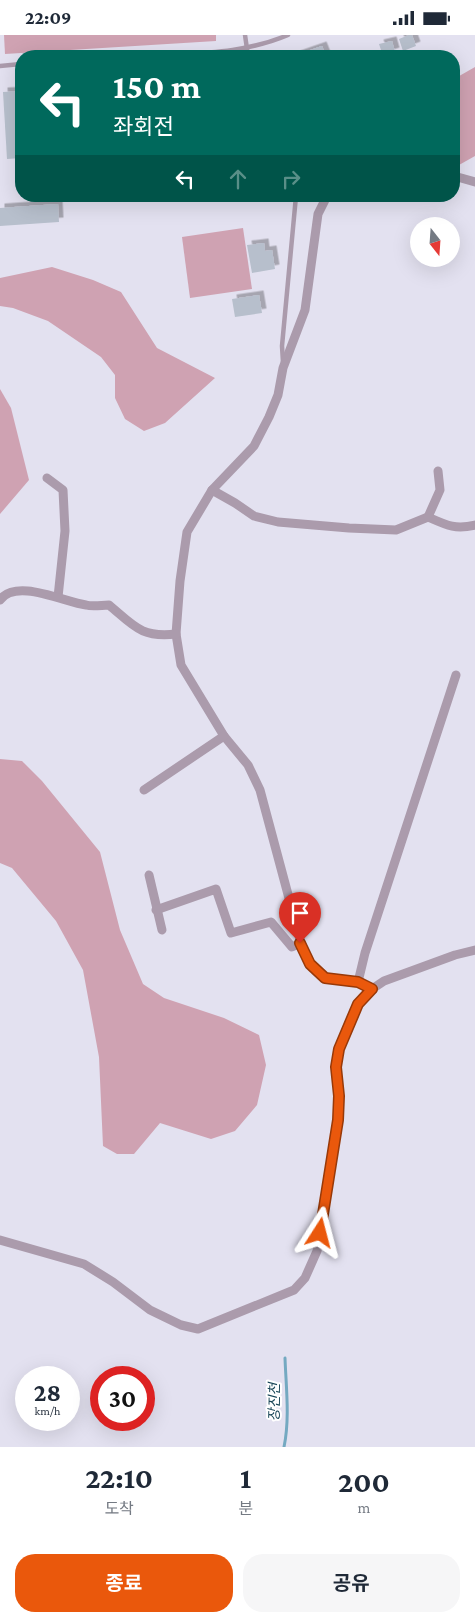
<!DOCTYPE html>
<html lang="ko">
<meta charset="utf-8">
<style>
body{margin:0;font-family:"Crimson Pro","Noto Sans KR",serif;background:#f6f6f7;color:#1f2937;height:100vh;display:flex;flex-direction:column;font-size:19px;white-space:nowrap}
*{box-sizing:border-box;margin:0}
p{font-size:16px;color:#747a83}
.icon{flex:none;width:28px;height:28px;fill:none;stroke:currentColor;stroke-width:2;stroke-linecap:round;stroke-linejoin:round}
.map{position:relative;height:1412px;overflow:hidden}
.details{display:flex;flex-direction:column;background:#fff;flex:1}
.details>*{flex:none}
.banner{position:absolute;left:15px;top:15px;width:445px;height:152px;border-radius:20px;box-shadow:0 5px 20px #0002;background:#00695c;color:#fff;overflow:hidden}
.needle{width:32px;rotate:163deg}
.buttons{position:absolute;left:410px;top:182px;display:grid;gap:10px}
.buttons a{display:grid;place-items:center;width:50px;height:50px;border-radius:50%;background:#fff;box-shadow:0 5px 20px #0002;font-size:25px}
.speed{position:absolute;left:15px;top:1331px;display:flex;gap:10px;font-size:25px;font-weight:700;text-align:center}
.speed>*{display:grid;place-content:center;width:65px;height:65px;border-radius:50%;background:#fff;box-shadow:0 5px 20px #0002;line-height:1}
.speed small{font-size:12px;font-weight:400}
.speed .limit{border:8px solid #d22;background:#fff;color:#111}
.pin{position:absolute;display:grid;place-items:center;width:42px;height:42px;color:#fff;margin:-51px -21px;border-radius:50% 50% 50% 0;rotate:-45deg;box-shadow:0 0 5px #0007}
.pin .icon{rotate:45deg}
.me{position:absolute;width:55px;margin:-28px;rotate:9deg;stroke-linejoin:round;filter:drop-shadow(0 0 4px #0008)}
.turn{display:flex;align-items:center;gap:18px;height:105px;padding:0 15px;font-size:22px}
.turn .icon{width:65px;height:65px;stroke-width:2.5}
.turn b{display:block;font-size:35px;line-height:42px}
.lanes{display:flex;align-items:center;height:48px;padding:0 15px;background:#0003;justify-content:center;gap:25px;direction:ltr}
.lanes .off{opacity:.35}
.eta{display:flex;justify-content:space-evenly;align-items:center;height:85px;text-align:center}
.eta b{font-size:30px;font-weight:700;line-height:35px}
.primary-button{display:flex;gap:10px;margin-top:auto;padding:10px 15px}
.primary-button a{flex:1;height:58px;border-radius:20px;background:#ea580c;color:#fff;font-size:20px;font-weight:700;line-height:58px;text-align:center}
.primary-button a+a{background:#f6f6f7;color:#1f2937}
.status{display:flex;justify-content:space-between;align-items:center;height:35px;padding:0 25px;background:#fff;direction:ltr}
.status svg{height:14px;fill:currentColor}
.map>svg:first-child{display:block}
</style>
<div class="status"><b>22:09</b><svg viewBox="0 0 49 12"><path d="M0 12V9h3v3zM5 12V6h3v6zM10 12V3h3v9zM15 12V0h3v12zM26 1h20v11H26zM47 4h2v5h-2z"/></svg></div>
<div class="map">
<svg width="475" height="1412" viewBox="0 0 475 1412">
<defs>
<filter id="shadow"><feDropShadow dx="4.5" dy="-4.5" stdDeviation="0" flood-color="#0004"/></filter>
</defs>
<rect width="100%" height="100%" fill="#e3e1f0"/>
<g fill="#cfa2b2">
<polygon points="4,0 216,0 216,6 5,19"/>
<polygon points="475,32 475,121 459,130 454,130 454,44"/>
<polygon points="243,193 252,254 190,263 182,202"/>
<polygon points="52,232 93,245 121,257 157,313 215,343 165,388 144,396 125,384 115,363 115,340 101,322 48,286 13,273 0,271 0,243"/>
<polygon points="0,354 11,373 29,445 0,479"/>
<polygon points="0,724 22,726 42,746 100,817 120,895 143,949 164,963 224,983 259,1000 266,1030 257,1070 235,1096 211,1104 160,1088 134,1119 117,1119 103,1111 99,1022 83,935 56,886 12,833 0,828"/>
</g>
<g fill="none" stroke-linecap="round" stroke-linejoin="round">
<path stroke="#74a9c1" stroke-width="3" d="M284 1412C290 1383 286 1352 285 1323"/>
</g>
<g fill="#b7bfcc" filter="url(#shadow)">
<polygon points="409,0 412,0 416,11 403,16 399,4"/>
<polygon points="392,6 395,17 383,21 379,9"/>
<polygon points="322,11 326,21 293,21"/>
<polygon points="21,56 21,123 7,124 3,57"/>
<polygon points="58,169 59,187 0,191 0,173"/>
<polygon points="264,208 265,216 272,215 275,234 252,238 247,210"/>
<polygon points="259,260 262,278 235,282 232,264"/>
</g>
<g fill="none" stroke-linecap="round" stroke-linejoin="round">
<g stroke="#ab9bac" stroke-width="4.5">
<polyline points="245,0 248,21"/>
<path d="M156 21C201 18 246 18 288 0"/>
<polyline points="0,31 21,29"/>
<polyline points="283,327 282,311 296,161"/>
</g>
<g stroke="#ab9bac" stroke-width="9">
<polyline points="454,141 475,147"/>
<polyline points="327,161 318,179 305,275 283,333 278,360 269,382 254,411 212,455 187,497 180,546 176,599 181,630 224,701 248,730 260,755 301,908 310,929 325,943 358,947 372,954"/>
<polyline points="47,443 63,455 65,496 58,562"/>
<path d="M212 455 235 468 254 481 278 487 349 493 396 495 428 482C446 490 455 495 475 490"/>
<polyline points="428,482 440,455 438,436"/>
<path d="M0 565C16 543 64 567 86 570 93 572 102 570 109 570 134 591 141 603 176 599"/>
<polyline points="144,755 224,701"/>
<polyline points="149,840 162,895"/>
<polyline points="156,875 216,854 231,898 271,887 292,912 301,908"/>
<polyline points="358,947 365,918 456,640"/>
<polyline points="0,1205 84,1229 113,1247 150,1275 181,1290 198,1294 294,1255 305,1243 317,1216 338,1085 339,1061 336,1032 339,1014 358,969 372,954 384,946 455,920 475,915"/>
</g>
</g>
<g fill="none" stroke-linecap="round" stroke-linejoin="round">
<g stroke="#983908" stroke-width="12">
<polyline id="route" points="300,908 310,929 325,943 358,947 372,954 358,969 339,1014 336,1032 339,1061 338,1085 320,1198"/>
</g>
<use href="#route" stroke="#ea580c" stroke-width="9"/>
</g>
<g text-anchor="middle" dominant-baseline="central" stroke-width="4" stroke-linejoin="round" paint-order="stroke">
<g font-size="14" font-style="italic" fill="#184557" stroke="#fff">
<text transform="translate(274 1367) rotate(-89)">장진천</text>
</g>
</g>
</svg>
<div class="buttons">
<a><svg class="needle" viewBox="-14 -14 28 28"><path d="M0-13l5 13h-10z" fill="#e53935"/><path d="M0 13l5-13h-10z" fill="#747a83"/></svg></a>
</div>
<div class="speed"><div>28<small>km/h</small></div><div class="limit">30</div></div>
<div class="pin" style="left:300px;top:908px;background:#d93025"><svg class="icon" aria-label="arrive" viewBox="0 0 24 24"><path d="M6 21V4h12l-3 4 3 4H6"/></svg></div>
<svg class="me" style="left:320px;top:1198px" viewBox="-20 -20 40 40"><path d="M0-17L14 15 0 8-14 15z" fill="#ea580c" stroke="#fff" stroke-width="4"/></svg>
<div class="banner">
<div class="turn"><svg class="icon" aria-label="left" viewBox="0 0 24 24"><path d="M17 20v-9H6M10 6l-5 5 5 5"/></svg><div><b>150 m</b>좌회전</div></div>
<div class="lanes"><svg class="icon" aria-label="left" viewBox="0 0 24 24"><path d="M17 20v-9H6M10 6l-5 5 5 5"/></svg><svg class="icon off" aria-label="ahead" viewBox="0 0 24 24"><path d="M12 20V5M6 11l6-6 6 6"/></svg><svg class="icon off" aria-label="right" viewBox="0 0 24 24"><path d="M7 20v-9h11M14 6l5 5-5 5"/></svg></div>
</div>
</div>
<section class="details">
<div class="eta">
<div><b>22:10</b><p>도착</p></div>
<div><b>1</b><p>분</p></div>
<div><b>200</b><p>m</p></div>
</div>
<div class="primary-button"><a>종료</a><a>공유</a></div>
</section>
